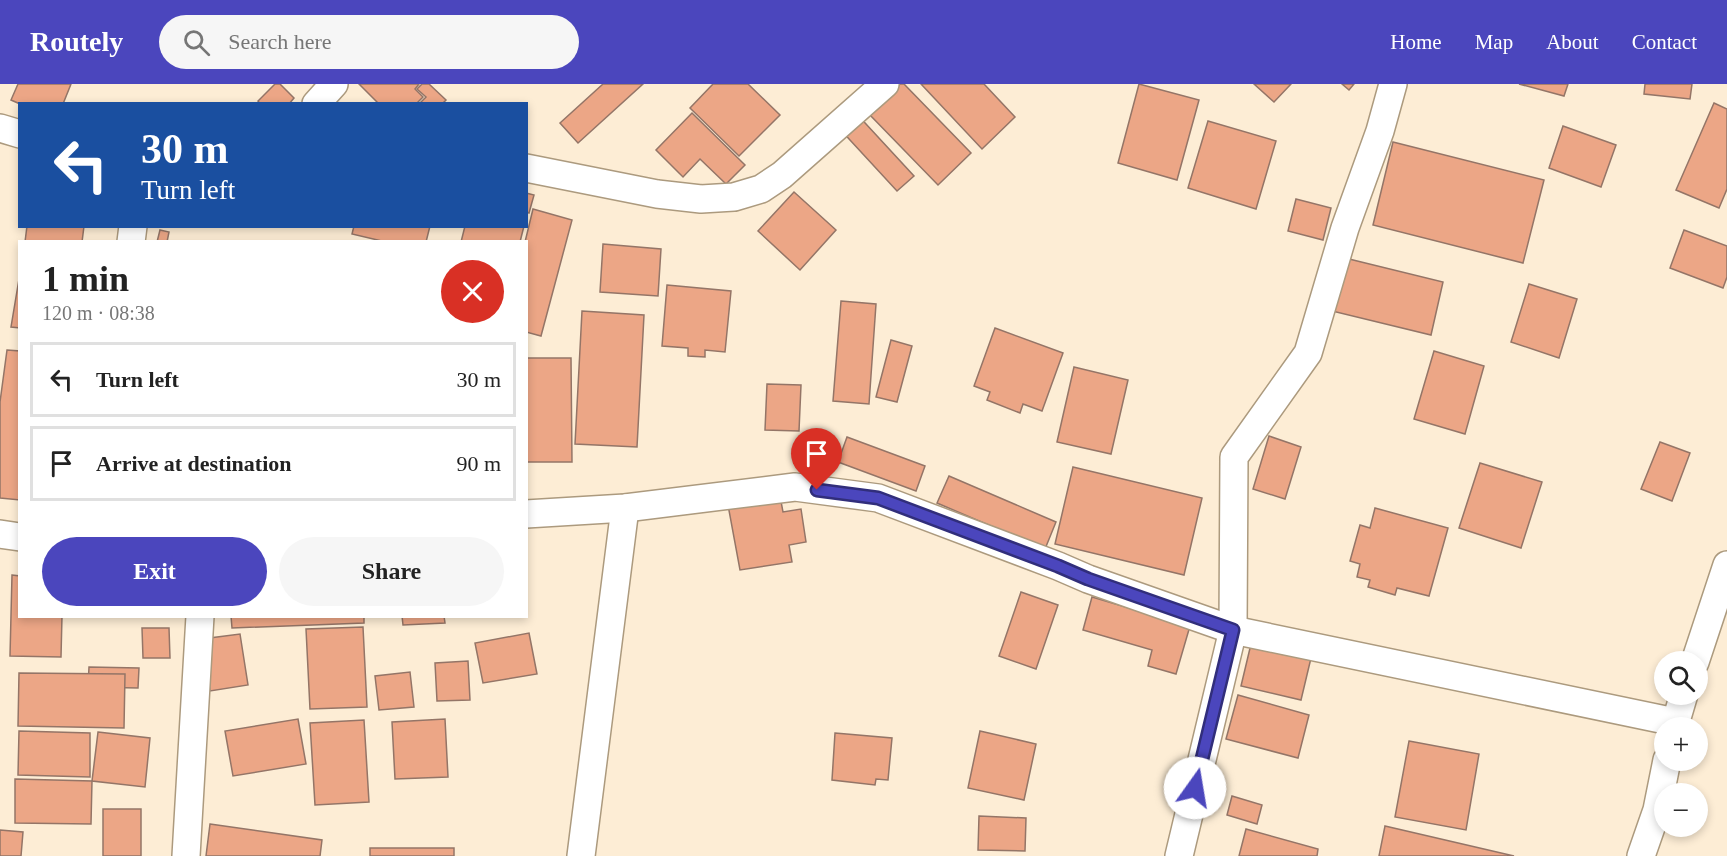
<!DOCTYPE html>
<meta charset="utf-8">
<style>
body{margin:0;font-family:"Times New Roman",serif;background:#f6f6f6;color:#222;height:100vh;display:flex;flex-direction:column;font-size:22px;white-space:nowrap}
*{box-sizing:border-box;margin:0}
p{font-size:20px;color:#767676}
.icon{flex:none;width:33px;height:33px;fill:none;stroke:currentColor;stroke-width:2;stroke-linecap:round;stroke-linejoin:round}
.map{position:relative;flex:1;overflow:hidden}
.side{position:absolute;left:18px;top:156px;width:510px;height:378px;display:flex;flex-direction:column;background:#fff;border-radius:0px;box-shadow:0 3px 9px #0003}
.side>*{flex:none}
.guide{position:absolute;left:18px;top:18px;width:510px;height:126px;border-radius:0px;box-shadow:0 3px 9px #0003;background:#1a4fa0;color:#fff;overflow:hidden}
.controls{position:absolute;left:1654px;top:567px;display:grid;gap:12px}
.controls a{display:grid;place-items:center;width:54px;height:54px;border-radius:50%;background:#fff;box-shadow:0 3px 9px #0003;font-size:30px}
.pin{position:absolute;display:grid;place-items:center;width:51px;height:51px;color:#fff;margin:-62px -26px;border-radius:50% 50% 50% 0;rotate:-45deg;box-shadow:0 0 6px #0007}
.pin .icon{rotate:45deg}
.me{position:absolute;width:66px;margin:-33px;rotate:13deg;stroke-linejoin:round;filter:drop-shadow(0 0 4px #0008)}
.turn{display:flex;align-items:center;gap:21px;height:126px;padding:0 24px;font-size:27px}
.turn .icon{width:78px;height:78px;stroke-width:2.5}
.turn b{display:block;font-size:42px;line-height:51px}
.round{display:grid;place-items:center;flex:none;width:63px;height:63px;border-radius:32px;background:#f6f6f6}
.head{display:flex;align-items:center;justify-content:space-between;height:102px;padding:0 24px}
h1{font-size:36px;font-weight:800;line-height:45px}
.button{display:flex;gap:12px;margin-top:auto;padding:12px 24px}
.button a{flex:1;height:69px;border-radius:36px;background:#4b46bd;color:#fff;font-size:24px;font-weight:800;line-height:69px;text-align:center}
.button a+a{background:#f6f6f6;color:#222}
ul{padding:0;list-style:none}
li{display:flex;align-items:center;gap:18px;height:75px;margin:0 12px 9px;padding:0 12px;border:3px solid #e0e0e0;border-radius:0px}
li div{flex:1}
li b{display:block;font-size:22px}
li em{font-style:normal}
header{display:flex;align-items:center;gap:36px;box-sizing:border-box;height:84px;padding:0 30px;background:#4b46bd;color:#fff}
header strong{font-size:28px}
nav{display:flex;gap:33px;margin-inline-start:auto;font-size:21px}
.search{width:420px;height:54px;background:#f6f6f6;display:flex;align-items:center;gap:15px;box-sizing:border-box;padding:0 21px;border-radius:33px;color:#767676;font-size:22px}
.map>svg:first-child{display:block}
</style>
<header>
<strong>Routely</strong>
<div class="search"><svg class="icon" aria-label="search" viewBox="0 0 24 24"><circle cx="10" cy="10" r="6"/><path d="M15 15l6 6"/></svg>Search here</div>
<nav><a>Home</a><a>Map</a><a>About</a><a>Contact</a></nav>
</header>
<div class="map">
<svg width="1727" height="772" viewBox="0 0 1727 772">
<rect width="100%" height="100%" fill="#fdedd5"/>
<g fill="#eca686" stroke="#947567" stroke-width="1.5">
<polygon points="18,0 71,0 63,20 20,20 11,16"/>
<polygon points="275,0 280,0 294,14 289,20 260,20 258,17"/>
<polygon points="359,0 419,0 415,5 423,13 416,20 379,20"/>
<polygon points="422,0 429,0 446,16 442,20 419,20 426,13 417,5"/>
<polygon points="603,0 643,0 578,59 560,39"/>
<polygon points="713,0 748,0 780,31 739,72 690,24"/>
<polygon points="900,0 904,0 971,69 938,101 869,30"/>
<polygon points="921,0 984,0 1015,33 982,65"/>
<polygon points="1139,0 1199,16 1177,96 1118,79"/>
<polygon points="1254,0 1291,0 1274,18"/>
<polygon points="1342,0 1354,0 1349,6"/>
<polygon points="1519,0 1568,0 1564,12"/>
<polygon points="1645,0 1692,0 1690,15 1644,10"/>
<polygon points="1714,19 1727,25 1727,105 1719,124 1676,106"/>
<polygon points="854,27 914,92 897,107 838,43"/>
<polygon points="692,29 745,81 726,100 700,75 683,93 656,66"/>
<polygon points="1208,37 1276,57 1256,125 1188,104"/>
<polygon points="1563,42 1616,61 1601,103 1549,84"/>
<polygon points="1393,58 1544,96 1523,179 1373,141"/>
<polygon points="794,108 836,146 800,186 758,147"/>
<polygon points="526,109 534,111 529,129 526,128"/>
<polygon points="1296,115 1331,124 1323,156 1288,147"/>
<polygon points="533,125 572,136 541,252 526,248 526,158 525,158"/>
<polygon points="27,142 84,142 82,158 25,158"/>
<polygon points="354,142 430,142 426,158 386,158 352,150"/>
<polygon points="465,142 524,142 520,158 461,158"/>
<polygon points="160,146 169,148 167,158 157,158"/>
<polygon points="1684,146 1727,162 1727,193 1723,204 1670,184"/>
<polygon points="603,160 661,165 658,212 600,208"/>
<polygon points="1345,174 1443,198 1431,251 1332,227"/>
<polygon points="20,189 20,244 11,243"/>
<polygon points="1529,200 1577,215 1559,274 1511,258"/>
<polygon points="667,201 731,207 725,268 705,266 705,273 688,272 688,264 662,262"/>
<polygon points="841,217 876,220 869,320 833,317"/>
<polygon points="582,227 644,231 637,363 575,360"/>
<polygon points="995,244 1063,269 1042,327 1023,320 1020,329 987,316 990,308 974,302"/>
<polygon points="891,256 912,262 897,318 876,313"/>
<polygon points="7,266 20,267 20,416 0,414 0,318"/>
<polygon points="1434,267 1484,282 1465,350 1414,335"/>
<polygon points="526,274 571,274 572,378 526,378"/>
<polygon points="1074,283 1128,296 1111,370 1057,358"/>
<polygon points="767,300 801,301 799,347 765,346"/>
<polygon points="1269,352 1301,363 1285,415 1253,405"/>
<polygon points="847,353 925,382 916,407 838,378"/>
<polygon points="1660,358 1690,369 1672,417 1641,405"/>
<polygon points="1480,379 1542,398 1521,464 1459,444"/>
<polygon points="1073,383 1202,414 1184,491 1055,460"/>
<polygon points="949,392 1056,438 1045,465 937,419"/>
<polygon points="780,412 783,428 801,425 806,458 789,461 792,478 740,486 728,421"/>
<polygon points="1375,424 1448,444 1429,512 1397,504 1395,511 1368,503 1370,496 1357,493 1360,480 1350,477 1360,441 1370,444"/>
<polygon points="12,491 20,492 20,532 62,532 61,573 10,572"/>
<polygon points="1021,508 1058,521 1036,585 999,572"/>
<polygon points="1092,513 1190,542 1176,590 1148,582 1152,566 1083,546"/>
<polygon points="231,532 364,532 364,539 232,544"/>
<polygon points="402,532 444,532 445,539 403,541"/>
<polygon points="363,543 367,623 310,625 306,545"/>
<polygon points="142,544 169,544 170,574 143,574"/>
<polygon points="529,549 537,590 483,599 475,559"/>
<polygon points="240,550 248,601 210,607 202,555"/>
<polygon points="1251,560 1311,574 1301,616 1241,602"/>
<polygon points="468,577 470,616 437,617 435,579"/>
<polygon points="89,583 139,584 138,604 88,603"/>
<polygon points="410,588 414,623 379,626 375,592"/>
<polygon points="19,589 125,590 124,644 18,642"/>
<polygon points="1238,611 1309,631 1298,674 1226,655"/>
<polygon points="298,635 306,680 233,692 225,647"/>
<polygon points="445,635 448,693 395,695 392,638"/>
<polygon points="364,636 369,718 315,721 310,639"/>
<polygon points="19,647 90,649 90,693 18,691"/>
<polygon points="980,647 1036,660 1024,716 968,704"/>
<polygon points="98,648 150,654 145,703 92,697"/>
<polygon points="835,649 892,654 888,696 876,695 875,701 832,696"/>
<polygon points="1409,657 1479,670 1466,746 1395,733"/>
<polygon points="15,695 92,697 91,740 15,739"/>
<polygon points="1232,712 1262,721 1257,740 1227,731"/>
<rect x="103" y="725" width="38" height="47"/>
<polygon points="979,732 1026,734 1025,767 978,766"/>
<polygon points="210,740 322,756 320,772 206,772"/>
<polygon points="1385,742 1514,772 1379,772"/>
<polygon points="1246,745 1318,765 1317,772 1239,772"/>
<polygon points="0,746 23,748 21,772 0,772"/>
<rect x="370" y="764" width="84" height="8"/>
</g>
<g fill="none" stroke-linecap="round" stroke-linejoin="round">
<g stroke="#ac9a7e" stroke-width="30">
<g id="minor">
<polyline points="316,20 334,0"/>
<polyline points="0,44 20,50"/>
<polyline points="526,84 657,110 701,115 734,113 761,105 782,91 885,0"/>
<polyline points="131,158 133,142"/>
<polyline points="526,430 625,424 795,403 878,414 1058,482 1088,495 1233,546 1675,638"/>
<polyline points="0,450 20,453"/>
<polyline points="1695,578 1727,481"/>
<polyline points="1674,644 1684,610"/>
<polyline points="186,772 200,532"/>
<polyline points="581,772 625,424"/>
<polyline points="1179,772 1233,546 1234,373 1308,269 1345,144 1380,47 1393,0"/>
<polyline points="1641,772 1657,726 1667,676"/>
</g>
</g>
<use href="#minor" stroke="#fff" stroke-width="27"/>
</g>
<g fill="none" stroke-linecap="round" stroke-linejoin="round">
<g stroke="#312e7b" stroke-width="15">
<polyline id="route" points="817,406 878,414 1058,482 1088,495 1233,546 1195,704"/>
</g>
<use href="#route" stroke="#4b46bd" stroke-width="10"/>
</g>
</svg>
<div class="controls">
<a><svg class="icon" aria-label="search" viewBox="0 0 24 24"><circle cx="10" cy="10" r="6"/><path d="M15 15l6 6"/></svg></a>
<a>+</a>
<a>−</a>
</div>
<div class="pin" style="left:817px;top:406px;background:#d93025"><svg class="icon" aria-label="arrive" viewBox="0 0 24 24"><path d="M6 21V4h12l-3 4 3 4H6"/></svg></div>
<svg class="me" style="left:1195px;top:704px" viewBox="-20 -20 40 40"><circle r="19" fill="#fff"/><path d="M0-13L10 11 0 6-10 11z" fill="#4b46bd"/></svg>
<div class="guide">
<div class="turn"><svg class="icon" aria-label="left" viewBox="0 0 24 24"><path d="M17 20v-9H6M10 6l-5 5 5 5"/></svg><div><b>30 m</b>Turn left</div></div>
</div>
<section class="side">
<div class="head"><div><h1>1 min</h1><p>120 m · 08:38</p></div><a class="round" style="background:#d93025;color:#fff"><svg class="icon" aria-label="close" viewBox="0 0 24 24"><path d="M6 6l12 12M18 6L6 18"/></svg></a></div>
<ul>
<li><svg class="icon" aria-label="left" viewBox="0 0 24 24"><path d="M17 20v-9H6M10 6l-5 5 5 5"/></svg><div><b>Turn left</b></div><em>30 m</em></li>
<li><svg class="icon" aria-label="arrive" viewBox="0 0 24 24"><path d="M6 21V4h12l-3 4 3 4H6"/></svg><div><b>Arrive at destination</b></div><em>90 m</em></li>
</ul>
<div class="button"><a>Exit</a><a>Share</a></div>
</section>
</div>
